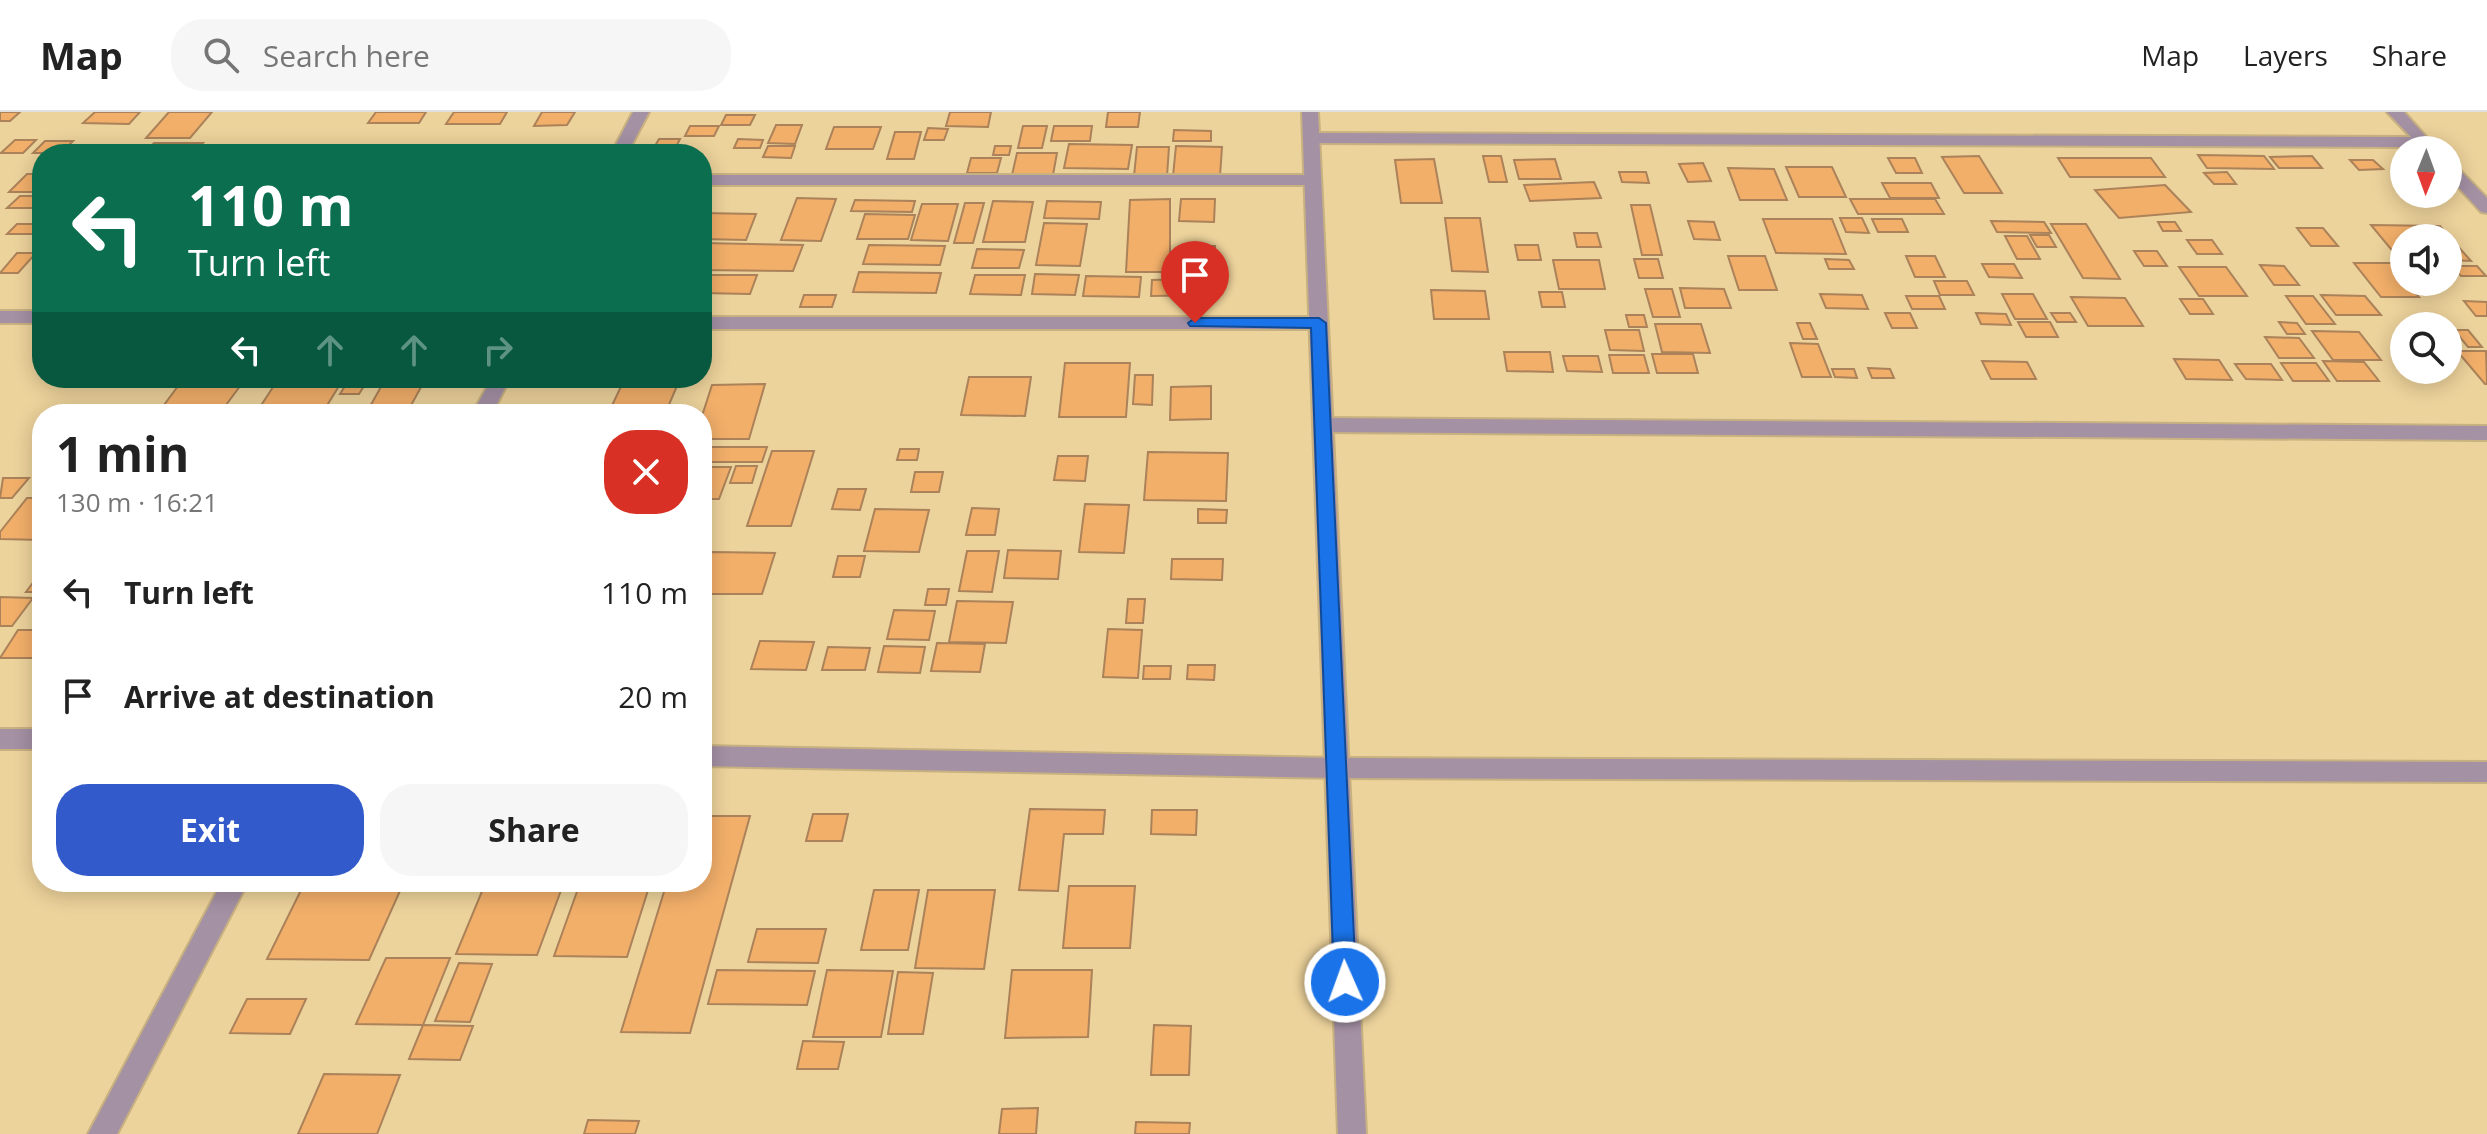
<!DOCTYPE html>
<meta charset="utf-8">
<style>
body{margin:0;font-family:"Open Sans",sans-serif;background:#f6f6f6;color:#222;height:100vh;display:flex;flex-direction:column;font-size:30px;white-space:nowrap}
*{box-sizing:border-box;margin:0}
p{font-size:26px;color:#767676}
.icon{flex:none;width:44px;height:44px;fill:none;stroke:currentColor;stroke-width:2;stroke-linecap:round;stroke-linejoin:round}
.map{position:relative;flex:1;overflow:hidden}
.drawer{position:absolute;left:32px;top:292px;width:680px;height:488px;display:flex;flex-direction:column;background:#fff;border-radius:32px;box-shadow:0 4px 20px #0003}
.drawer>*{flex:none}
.banner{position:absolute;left:32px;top:32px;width:680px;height:244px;border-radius:32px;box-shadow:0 4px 20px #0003;background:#0b6e4f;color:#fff;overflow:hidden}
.needle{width:52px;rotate:181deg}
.fabs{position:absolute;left:2390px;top:24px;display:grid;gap:16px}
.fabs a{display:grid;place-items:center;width:72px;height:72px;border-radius:50%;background:#fff;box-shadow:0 4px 20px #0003;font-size:40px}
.pin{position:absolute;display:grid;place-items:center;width:68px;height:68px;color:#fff;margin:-82px -34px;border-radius:50% 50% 50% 0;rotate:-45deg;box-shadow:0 0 8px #0007}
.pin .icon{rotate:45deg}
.me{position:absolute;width:88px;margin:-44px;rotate:358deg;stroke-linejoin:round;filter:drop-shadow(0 0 6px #0008)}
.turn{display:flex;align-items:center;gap:28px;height:168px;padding:0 24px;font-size:36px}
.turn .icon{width:104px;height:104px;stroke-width:2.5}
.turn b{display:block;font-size:56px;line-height:68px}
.lanes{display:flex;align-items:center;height:76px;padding:0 24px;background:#0003;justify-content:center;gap:40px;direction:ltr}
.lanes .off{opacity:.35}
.round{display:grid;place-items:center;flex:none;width:84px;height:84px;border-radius:32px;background:#f6f6f6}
.overview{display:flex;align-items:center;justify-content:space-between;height:136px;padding:0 24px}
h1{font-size:48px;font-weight:700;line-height:60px}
.action{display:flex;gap:16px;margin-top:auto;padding:16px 24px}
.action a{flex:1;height:92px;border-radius:32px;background:#335aca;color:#fff;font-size:32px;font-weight:700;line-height:92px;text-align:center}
.action a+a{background:#f6f6f6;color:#222}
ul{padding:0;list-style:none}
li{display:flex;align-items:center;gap:24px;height:104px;padding:0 24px}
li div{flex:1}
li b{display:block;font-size:30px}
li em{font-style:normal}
header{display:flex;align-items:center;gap:48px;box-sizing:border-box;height:112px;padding:0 40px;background:#fff;border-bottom:2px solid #e0e0e0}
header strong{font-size:38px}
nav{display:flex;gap:44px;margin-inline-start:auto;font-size:28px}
.search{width:560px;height:72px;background:#f6f6f6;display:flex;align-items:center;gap:20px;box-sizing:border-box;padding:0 28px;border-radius:32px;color:#767676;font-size:30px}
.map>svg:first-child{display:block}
</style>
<header>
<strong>Map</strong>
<div class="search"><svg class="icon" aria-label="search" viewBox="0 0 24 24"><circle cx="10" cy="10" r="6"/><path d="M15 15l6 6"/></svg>Search here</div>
<nav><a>Map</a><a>Layers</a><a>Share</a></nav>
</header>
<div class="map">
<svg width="2487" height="1022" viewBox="0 0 2487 1022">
<rect width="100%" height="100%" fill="#ecd29b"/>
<g fill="#f2af6a" stroke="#ab8259" stroke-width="2">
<polygon points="0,0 20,0 10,9 0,9"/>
<polygon points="95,0 140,0 129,12 83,11"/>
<polygon points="169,0 212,0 190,26 146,26"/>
<polygon points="376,0 426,0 419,11 368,11"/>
<polygon points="454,0 507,0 500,12 446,12"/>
<polygon points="542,0 575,0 567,13 534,14"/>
<polygon points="950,0 991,0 988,15 946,14"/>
<polygon points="1108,0 1140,0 1138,15 1106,15"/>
<polygon points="726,3 755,3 750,13 721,13"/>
<polygon points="776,13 802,13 795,32 768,31"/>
<polygon points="690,14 719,14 714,24 685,24"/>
<polygon points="1023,14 1047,14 1042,36 1018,36"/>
<polygon points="1054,14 1092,14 1090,29 1051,29"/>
<polygon points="834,15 881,15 873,37 826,37"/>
<polygon points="928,16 948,17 944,28 924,28"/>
<polygon points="1174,18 1211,19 1211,29 1173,29"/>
<polygon points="895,20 921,20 914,47 887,47"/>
<polygon points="659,27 680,27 674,39 652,39"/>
<polygon points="738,27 763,28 760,36 734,36"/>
<polygon points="15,28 36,28 23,41 1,41"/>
<polygon points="45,29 73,29 61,41 33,41"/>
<polygon points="154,31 203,31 194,41 145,40"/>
<polygon points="1069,32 1132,33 1128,57 1064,56"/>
<polygon points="206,34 239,34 232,42 198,42"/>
<polygon points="505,34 569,35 565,42 500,42"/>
<polygon points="768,34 795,34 791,46 763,45"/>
<polygon points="995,34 1011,34 1009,43 993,43"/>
<polygon points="1176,34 1222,35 1220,64 1173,64"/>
<polygon points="1137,35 1169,35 1167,64 1134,64"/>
<polygon points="1017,41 1057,41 1053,63 1012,63"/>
<polygon points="2198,43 2264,44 2274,57 2207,56"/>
<polygon points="1483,44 1501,44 1507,70 1489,70"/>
<polygon points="1979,44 2002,81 1964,81 1942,45"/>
<polygon points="2312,44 2322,56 2279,56 2270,45"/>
<polygon points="971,46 1001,46 997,61 967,61"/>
<polygon points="1888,46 1915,46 1922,61 1896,61"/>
<polygon points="2058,46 2151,46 2165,65 2070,65"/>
<polygon points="1434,47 1442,91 1401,91 1395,48"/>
<polygon points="1555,47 1561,67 1519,67 1514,48"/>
<polygon points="2350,48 2373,48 2383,57 2359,58"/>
<polygon points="1703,51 1711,69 1688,70 1679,52"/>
<polygon points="1786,55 1832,55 1846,85 1799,85"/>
<polygon points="1728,56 1774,57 1787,88 1740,88"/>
<polygon points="1619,60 1646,60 1649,71 1622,70"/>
<polygon points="2227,60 2236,72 2214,72 2204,61"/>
<polygon points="27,62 42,62 42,74 36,80 9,80"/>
<polygon points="1594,70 1601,86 1530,89 1524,73"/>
<polygon points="1882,71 1931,71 1939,86 1890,86"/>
<polygon points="2165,73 2191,100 2119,106 2095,78"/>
<polygon points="20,84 42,84 42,92 38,96 7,96"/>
<polygon points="797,86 836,87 821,129 781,128"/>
<polygon points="1170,87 1170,160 1126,160 1130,88"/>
<polygon points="1181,87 1215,87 1214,110 1179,109"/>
<polygon points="1850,87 1935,87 1944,102 1858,102"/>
<polygon points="855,88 915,89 912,100 851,99"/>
<polygon points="993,89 1033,90 1025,130 983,130"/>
<polygon points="1047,89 1101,90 1099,107 1044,106"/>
<polygon points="965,91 984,91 973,131 954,131"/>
<polygon points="922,92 958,92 948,129 911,128"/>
<polygon points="1631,93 1650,93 1662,143 1642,143"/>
<polygon points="702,101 756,102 746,128 702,127"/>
<polygon points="865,102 915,103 908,127 857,127"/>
<polygon points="1445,106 1480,106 1488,160 1452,159"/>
<polygon points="1840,106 1862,106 1869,121 1846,120"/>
<polygon points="1763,107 1832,107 1846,142 1776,141"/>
<polygon points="1872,107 1902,107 1908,120 1878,120"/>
<polygon points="1688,109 1714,110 1720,128 1694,127"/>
<polygon points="1991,109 2044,110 2051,121 1997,120"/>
<polygon points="2158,110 2175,110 2181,119 2163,119"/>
<polygon points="1044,111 1087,112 1080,154 1036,153"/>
<polygon points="17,112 42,112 42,115 35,122 7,122"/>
<polygon points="2051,112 2086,112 2120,167 2083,166"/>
<polygon points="2371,113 2440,114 2471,149 2448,148 2448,126 2404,126 2404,148 2400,148"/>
<polygon points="2297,116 2323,116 2338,134 2311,134"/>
<polygon points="1574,121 1597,121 1601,135 1577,135"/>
<polygon points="2030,123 2049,123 2056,135 2037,135"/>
<polygon points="2005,124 2027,124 2040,147 2017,147"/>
<polygon points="2187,128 2212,128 2222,142 2197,142"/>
<polygon points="702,131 803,133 793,159 702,158"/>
<polygon points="869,133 945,134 940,153 863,152"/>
<polygon points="1515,133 1538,133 1541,148 1518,148"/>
<polygon points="1179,134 1215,134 1215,161 1177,161"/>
<polygon points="977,137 1024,138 1019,156 972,156"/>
<polygon points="2134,139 2157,139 2167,154 2144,154"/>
<polygon points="17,141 36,141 18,161 0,161"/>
<polygon points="1728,144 1765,144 1777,178 1739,178"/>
<polygon points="1906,144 1935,144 1945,165 1915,165"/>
<polygon points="1634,147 1658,147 1663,166 1639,166"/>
<polygon points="1825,147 1849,148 1854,157 1829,157"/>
<polygon points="1553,148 1599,148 1605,177 1559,177"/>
<polygon points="2354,151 2391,151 2419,185 2381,185"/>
<polygon points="1982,152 2014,152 2022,166 1989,165"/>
<polygon points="2260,153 2284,154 2299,173 2274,173"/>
<polygon points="2453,154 2477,154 2486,164 2461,164"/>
<polygon points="2179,155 2226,155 2247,184 2199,184"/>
<polygon points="859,160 941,161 936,181 853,180"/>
<polygon points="1035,162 1079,163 1075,183 1032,182"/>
<polygon points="702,163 757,163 750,182 702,181"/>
<polygon points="975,163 1025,163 1021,183 970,182"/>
<polygon points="1086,164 1141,165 1139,185 1083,184"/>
<polygon points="1209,166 1210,183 1151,184 1152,168"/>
<polygon points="1934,169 1967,169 1974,183 1940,183"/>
<polygon points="1680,176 1724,177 1731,196 1685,196"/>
<polygon points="1645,177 1672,177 1680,205 1653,205"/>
<polygon points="1431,178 1485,179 1489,207 1434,207"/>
<polygon points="1539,180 1562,180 1565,195 1542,195"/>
<polygon points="1820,182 1862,183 1868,197 1826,196"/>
<polygon points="2002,182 2033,182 2047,207 2015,207"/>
<polygon points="804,183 836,183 832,195 800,195"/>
<polygon points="2321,183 2365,184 2381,203 2336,203"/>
<polygon points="1906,184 1939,184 1945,197 1912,197"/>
<polygon points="2286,184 2313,184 2335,212 2306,212"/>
<polygon points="2071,185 2125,186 2143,214 2088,214"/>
<polygon points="2180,187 2203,187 2213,202 2190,202"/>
<polygon points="2464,189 2487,190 2487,204 2476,204"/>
<polygon points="1885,201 1910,201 1917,216 1892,216"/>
<polygon points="1976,201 2006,202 2011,213 1981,212"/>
<polygon points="2051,201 2070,201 2076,210 2057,210"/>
<polygon points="1626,203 1644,203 1647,215 1629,215"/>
<polygon points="2018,210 2050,210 2058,225 2026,225"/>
<polygon points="2279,210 2297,211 2305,222 2287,222"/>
<polygon points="1797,211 1810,211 1817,227 1803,227"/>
<polygon points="1655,212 1701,212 1710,241 1662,240"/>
<polygon points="1605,218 1639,218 1644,239 1610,238"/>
<polygon points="2454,218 2468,218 2482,235 2468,235"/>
<polygon points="2312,219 2359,220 2381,248 2333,248"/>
<polygon points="2265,225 2299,226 2314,246 2279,246"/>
<polygon points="1790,231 1818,232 1831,265 1802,265"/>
<polygon points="2457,239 2486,239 2487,272 2485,272"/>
<polygon points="1504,240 1550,240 1553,260 1507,259"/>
<polygon points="1652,242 1693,242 1698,261 1657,261"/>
<polygon points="1609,243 1644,243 1649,261 1613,261"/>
<polygon points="1563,244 1598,244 1602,260 1567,259"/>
<polygon points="2174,247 2219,248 2232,268 2186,267"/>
<polygon points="1982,249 2027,250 2036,267 1991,267"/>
<polygon points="2323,249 2364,250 2379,269 2337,269"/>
<polygon points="1065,251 1130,251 1126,305 1059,305"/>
<polygon points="2281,251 2316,251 2329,269 2293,269"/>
<polygon points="2235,252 2271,252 2282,268 2246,267"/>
<polygon points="1868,256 1890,257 1894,266 1872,266"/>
<polygon points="1832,257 1854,257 1857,266 1835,265"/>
<polygon points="1135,263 1153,263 1152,293 1133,292"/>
<polygon points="969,265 1031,265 1025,304 961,303"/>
<polygon points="184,266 246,266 226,293 164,293"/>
<polygon points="279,266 344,266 326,295 260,295"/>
<polygon points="350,266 369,266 359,282 340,282"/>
<polygon points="386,266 426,266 409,297 368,298"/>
<polygon points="625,266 680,267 665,302 608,302"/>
<polygon points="765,272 749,327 702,327 702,304 712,273"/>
<polygon points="1211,274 1211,307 1170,308 1171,275"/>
<polygon points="706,335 767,335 762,350 702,350"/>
<polygon points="900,337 919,337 917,348 897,348"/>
<polygon points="772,339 814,339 791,414 747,414"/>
<polygon points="1148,340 1228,341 1226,389 1144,388"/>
<polygon points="1058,344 1088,344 1085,369 1054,368"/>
<polygon points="736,354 757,354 752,371 730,371"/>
<polygon points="704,355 731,355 719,387 702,387"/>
<polygon points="915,360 943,360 939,380 911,380"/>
<polygon points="3,366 29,366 12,386 0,386"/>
<polygon points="838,377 866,377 860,398 832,397"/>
<polygon points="27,386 42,386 42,428 0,427 0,420"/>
<polygon points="1085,392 1129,393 1124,441 1079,440"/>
<polygon points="972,396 999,397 995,423 966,423"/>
<polygon points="875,397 929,398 919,440 864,439"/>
<polygon points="1198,397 1227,398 1226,411 1198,411"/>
<polygon points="1008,438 1061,439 1058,467 1004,466"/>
<polygon points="967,439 999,439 992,480 959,479"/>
<polygon points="711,440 775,441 762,482 702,482 702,465"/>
<polygon points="838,444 865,444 860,465 833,465"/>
<polygon points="1172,447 1223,447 1222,468 1171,467"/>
<polygon points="38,464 42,464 42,480 26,480"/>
<polygon points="928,477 949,477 946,493 925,493"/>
<polygon points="0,485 33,486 12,514 0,514"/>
<polygon points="1128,487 1145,487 1143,511 1126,511"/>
<polygon points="957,489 1013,490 1006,531 949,530"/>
<polygon points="894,498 935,499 929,528 887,527"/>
<polygon points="1108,517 1142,518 1138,566 1103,565"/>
<polygon points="18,518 42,518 42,546 0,546"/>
<polygon points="760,529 814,530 806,558 751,557"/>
<polygon points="937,531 985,532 980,560 931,559"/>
<polygon points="884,534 925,535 920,561 878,560"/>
<polygon points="828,535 870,536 865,558 822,558"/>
<polygon points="1188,553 1215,553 1214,568 1187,567"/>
<polygon points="1144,554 1171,554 1170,567 1143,567"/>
<polygon points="1030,697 1105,698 1103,722 1064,722 1058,779 1019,778"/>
<polygon points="1152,698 1197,698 1196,723 1151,722"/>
<polygon points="813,702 848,702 842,729 806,729"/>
<polygon points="702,704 750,704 690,921 621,920 667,770 702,770"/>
<polygon points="305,770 404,770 369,848 267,847"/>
<polygon points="485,772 563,773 537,843 456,842"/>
<polygon points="579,774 649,775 627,845 554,844"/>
<polygon points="1069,774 1135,774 1130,836 1063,836"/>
<polygon points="874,778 919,778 908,838 861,838"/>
<polygon points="928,778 995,778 984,857 915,856"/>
<polygon points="757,817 826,817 818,851 748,850"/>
<polygon points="386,846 450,846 423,913 356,912"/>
<polygon points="459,851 492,852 470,910 435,909"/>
<polygon points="717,858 815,859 807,893 708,892"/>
<polygon points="827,858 893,859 881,925 813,925"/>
<polygon points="1012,858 1092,858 1088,925 1005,926"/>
<polygon points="898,860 933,861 923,922 888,922"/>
<polygon points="247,887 306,887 290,922 230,921"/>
<polygon points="423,913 473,914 460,948 409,947"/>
<polygon points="1154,913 1191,914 1189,963 1151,963"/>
<polygon points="803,929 844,930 838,957 797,957"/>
<polygon points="324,962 400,963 377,1022 298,1022"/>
<polygon points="1038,996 1036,1022 999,1022 1002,997"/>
<polygon points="588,1008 639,1009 635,1022 584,1022"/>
<polygon points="1136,1010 1190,1011 1189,1022 1135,1022"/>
</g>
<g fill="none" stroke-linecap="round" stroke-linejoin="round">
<g stroke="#c8b180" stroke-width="4">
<g id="minor">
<polygon points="633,0 649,0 627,42 611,42"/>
<polygon points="2387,0 2404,0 2438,38 2423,38 2420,35 1311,31 1303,26 1311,21 2411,25"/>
<polygon points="2448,50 2454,52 2487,86 2487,101 2481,100 2448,64"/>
<polygon points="702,63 1313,63 1321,68 1313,73 702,73"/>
<rect x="0" y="199" width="42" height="12"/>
<polygon points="702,205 1319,205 1328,211 1319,217 702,217"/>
<polygon points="492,266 510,266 492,302 472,302"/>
<polygon points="1323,306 2487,314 2487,328 1323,320 1313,313"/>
<rect x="0" y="617" width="42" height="20"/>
<polygon points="702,634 1337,646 2487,650 2487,670 1337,666 702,654"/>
<polygon points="222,770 248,770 117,1022 88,1022"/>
</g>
</g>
<g stroke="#c8b180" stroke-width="4">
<polygon id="tertiary" points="1302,0 1318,0 1366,1022 1338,1022"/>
</g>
<use href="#minor" fill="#a491a4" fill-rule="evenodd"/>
<use href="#tertiary" fill="#a491a4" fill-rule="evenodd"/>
</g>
<polygon fill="#1a73e8" stroke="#114b97" stroke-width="2" points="1195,206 1319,206 1326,211 1356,870 1353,877 1345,880 1338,877 1334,870 1311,216 1190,214 1188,211"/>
</svg>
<div class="fabs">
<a><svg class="needle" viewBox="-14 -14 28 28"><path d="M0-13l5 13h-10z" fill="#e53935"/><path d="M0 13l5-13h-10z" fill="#767676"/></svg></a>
<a><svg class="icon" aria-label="sound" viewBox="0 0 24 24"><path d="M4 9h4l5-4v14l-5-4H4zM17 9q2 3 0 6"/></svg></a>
<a><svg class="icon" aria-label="search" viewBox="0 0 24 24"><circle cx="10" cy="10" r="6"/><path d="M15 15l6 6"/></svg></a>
</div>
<div class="pin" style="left:1195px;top:211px;background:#d93025"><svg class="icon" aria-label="arrive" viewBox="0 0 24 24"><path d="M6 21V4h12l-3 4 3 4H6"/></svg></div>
<svg class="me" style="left:1345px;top:870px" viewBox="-20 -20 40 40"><circle r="17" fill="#1a73e8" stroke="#fff" stroke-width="3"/><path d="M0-11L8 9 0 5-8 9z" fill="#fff"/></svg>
<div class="banner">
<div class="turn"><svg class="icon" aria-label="left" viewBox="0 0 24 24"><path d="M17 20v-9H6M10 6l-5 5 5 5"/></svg><div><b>110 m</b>Turn left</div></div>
<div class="lanes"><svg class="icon" aria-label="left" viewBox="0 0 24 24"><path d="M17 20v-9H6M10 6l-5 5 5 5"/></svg><svg class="icon off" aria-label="ahead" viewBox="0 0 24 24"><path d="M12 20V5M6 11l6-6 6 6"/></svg><svg class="icon off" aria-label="ahead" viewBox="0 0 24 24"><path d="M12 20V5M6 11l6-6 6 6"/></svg><svg class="icon off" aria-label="right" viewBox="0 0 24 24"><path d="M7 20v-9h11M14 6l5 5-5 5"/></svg></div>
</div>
<section class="drawer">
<div class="overview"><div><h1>1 min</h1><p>130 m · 16:21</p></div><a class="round" style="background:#d93025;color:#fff"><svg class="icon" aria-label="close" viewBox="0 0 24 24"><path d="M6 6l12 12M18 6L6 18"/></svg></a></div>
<ul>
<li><svg class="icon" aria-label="left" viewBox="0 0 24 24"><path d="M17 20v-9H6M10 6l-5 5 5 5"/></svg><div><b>Turn left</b></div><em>110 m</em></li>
<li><svg class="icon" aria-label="arrive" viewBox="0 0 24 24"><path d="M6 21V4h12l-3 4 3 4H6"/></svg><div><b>Arrive at destination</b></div><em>20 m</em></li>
</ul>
<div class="action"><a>Exit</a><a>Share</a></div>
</section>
</div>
